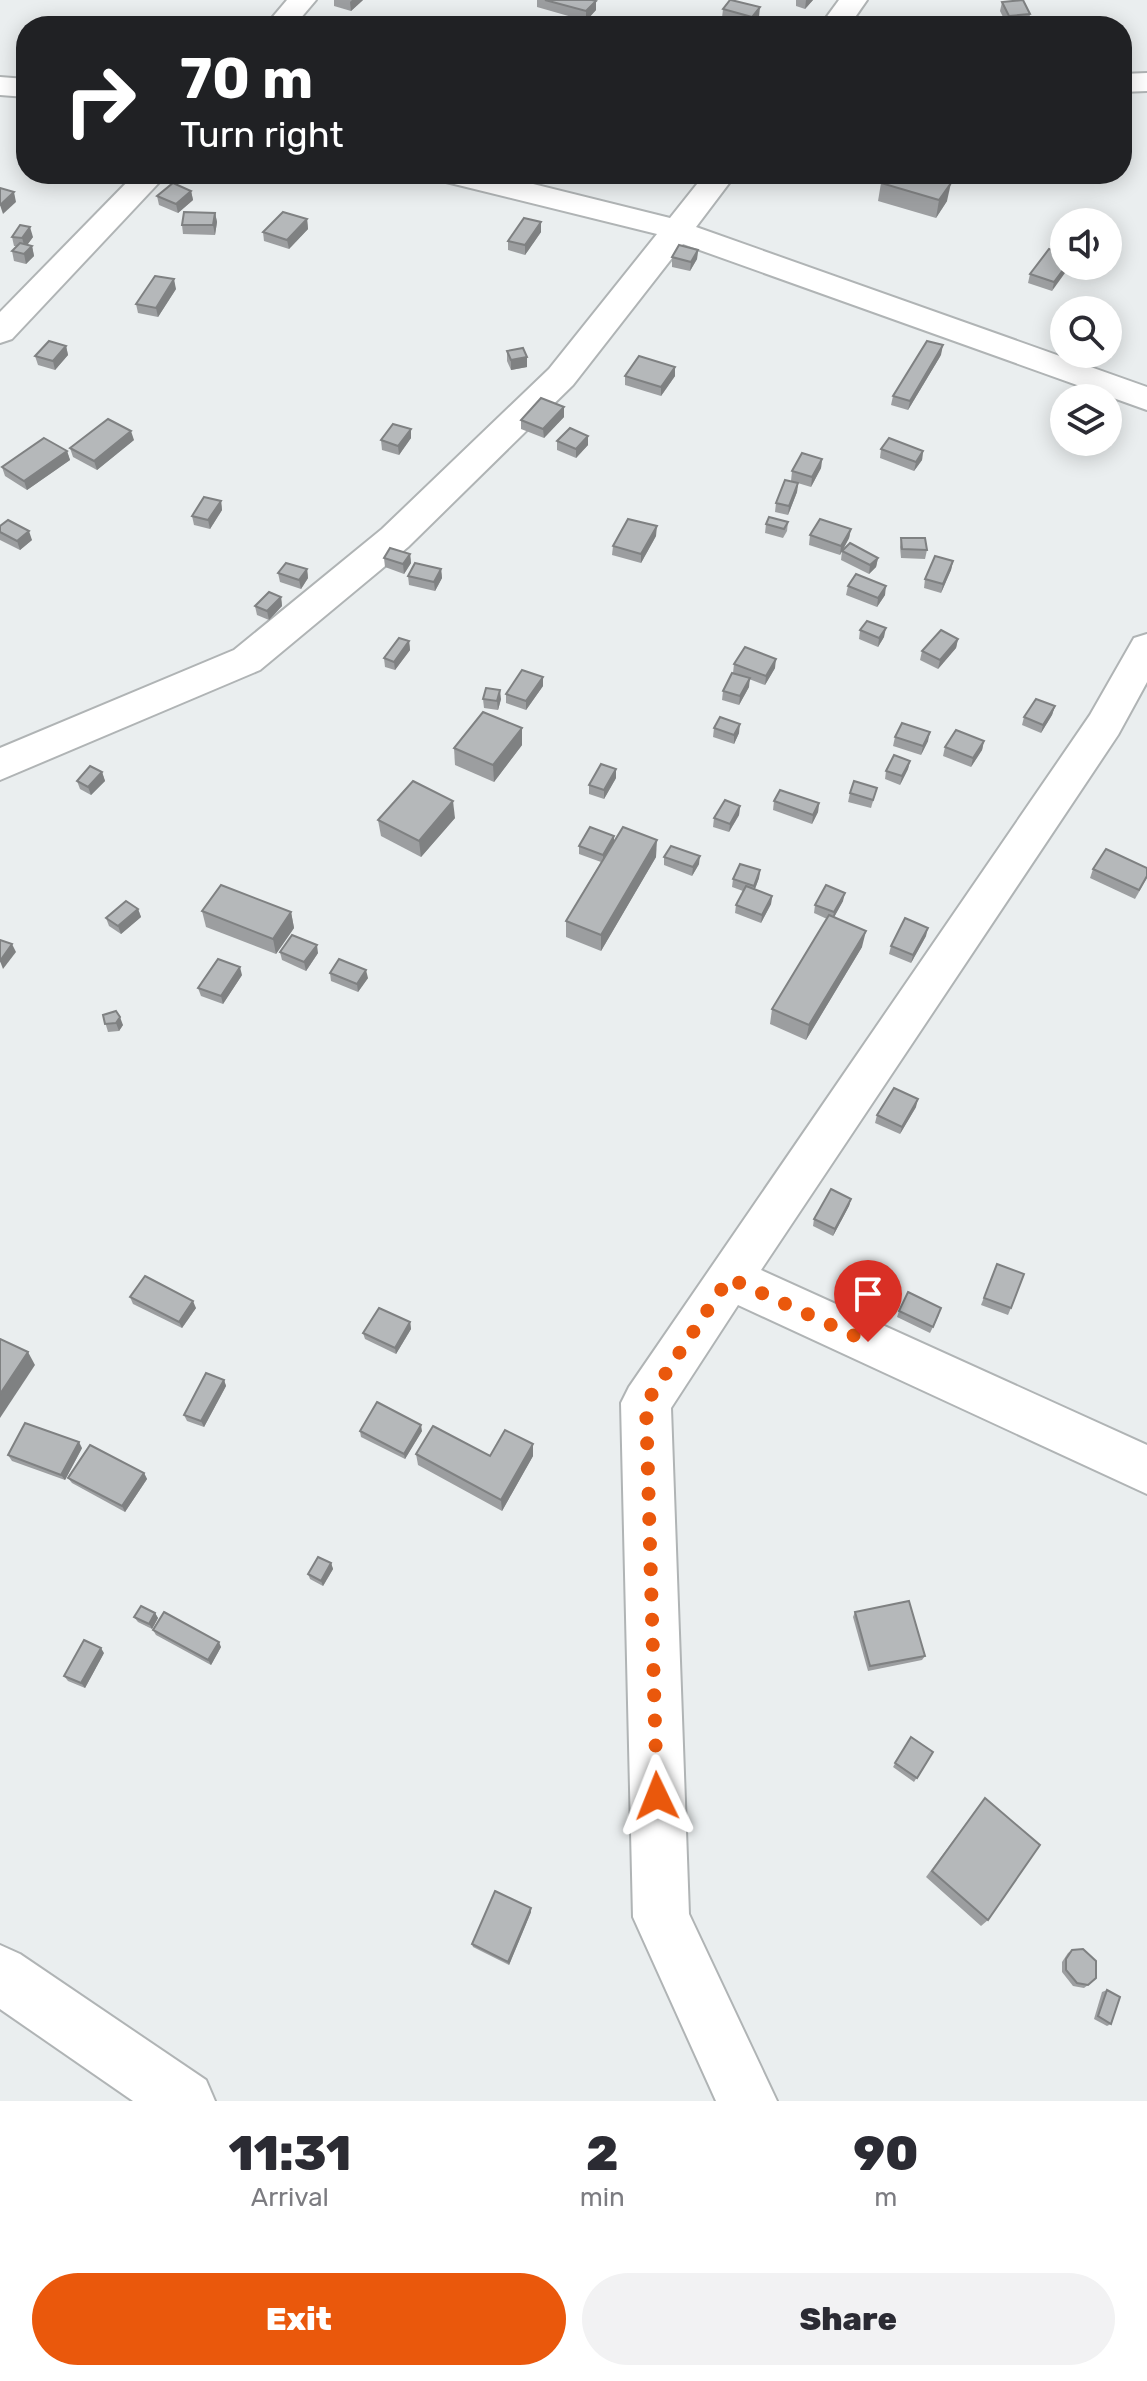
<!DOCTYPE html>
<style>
body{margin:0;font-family:Rubik,sans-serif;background:#f2f2f3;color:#2b2b33;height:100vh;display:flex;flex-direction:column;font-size:30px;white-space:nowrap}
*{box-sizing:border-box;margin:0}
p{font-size:26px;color:#7c7c81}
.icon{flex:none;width:44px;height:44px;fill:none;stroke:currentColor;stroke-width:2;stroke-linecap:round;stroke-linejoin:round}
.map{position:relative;height:2101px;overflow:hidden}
.panel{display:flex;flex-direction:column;background:#fff;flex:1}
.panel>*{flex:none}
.hud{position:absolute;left:16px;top:16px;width:1116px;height:168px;border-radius:32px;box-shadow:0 4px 20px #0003;background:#202124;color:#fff;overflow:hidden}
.buttons{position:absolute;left:1050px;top:208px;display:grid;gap:16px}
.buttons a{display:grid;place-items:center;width:72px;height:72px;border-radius:50%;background:#fff;box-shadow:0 4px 20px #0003;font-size:40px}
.pin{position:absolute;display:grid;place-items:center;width:68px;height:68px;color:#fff;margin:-82px -34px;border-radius:50% 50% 50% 0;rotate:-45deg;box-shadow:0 0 8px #0007}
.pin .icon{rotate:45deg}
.me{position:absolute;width:88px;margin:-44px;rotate:358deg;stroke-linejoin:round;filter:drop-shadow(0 0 6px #0008)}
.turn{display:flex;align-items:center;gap:28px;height:168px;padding:0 32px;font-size:36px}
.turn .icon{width:104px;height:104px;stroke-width:2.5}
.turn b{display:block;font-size:56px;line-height:68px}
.eta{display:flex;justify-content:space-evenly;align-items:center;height:136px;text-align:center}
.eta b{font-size:48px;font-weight:800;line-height:56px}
.primary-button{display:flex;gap:16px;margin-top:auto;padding:16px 32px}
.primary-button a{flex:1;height:92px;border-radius:48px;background:#ea580c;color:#fff;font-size:32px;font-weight:800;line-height:92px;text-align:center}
.primary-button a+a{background:#f2f2f3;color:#2b2b33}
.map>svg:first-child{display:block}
</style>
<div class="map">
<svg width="1147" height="2101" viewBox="0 0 1147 2101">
<rect width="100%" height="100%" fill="#eaeeef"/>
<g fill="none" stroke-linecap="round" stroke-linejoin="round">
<g stroke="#b0b4b5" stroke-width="4">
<g id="minor">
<polygon points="287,0 316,0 294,26 265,26"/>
<polygon points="839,0 867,0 849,26 820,26"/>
<polygon points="1147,73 1147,91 1122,92 1122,74"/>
<polygon points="0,77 26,79 26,97 0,95"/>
<polygon points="135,174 167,174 12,339 0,343 0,312"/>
<polygon points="438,174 493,174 670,218 705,174 736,174 696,227 1147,387 1147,410 683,244 573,385 408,547 260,670 0,780 0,748 234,650 382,529 549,369 657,234 442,181"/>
<polygon points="1147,634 1147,682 1118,735 761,1270 1147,1445 1147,1494 738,1305 671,1408 689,1914 777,2101 716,2101 633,1917 621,1403 629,1387 1090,715 1134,638"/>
<polygon points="0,1945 20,1954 206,2080 215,2101 133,2101 0,2009"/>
</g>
</g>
<use href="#minor" fill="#fff" fill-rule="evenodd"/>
</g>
<g fill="#9c9ea0">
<polygon points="334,0 363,0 351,11 334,6"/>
<polygon points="537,0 592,0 596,10 586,21 537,7"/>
<polygon points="796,0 813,0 805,9 796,6"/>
<polygon points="1002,2 1030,14 1029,23 1007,25 1000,11"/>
<polygon points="723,9 759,17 752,26 722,18"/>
<polygon points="881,183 947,201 936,218 878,201"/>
<polygon points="191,191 193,200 178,213 159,205 157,196"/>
<polygon points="215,213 217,222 215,235 183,234 182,225"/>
<polygon points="307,219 308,229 289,249 264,241 263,232"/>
<polygon points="541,222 541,232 525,255 508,250 508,241"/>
<polygon points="12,237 33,237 27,245 32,246 34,256 26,264 14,261 12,251 16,246 14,246"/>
<polygon points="698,250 697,259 690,271 672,267 672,257"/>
<polygon points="1064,254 1052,291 1028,283 1030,274"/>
<polygon points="176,289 158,317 138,313 136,304"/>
<polygon points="66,346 68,355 55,370 38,365 35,356"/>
<polygon points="507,351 527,367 511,370 507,361"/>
<polygon points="941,355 908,410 891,405 893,396"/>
<polygon points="625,376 675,376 661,396 625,385"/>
<polygon points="564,417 544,438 521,429 521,420"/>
<polygon points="411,429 411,438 399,455 382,450 381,440"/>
<polygon points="588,436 588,445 576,458 557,450 557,441"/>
<polygon points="134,440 97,470 73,457 70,448"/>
<polygon points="881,449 923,451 922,460 914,471 880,458"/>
<polygon points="67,451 70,460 27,490 5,476 2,467"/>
<polygon points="822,459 821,468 811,487 791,481 792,471"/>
<polygon points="798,483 797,492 788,515 775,512 776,503"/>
<polygon points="221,501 222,510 210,529 194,525 192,516"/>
<polygon points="788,522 787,531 783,538 765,533 766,524"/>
<polygon points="0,526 32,540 20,550 0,540"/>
<polygon points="851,529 849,538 840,555 809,545 810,535"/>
<polygon points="656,536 641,563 612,555 613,546"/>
<polygon points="901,538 927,550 925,559 901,558 900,547"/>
<polygon points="842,551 878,558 876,567 869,574 841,560"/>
<polygon points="410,554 411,563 404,574 385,567 384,558"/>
<polygon points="953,561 951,570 941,593 924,588 925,579"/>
<polygon points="307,569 308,578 301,589 280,582 278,573"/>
<polygon points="441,569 442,578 435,591 409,585 408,576"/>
<polygon points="848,586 885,595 877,607 846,595"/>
<polygon points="281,597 282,606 269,620 257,615 255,606"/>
<polygon points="860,630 884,637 878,647 859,639"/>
<polygon points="958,639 956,648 938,669 920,660 922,651"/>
<polygon points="409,641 410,650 395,670 385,667 384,658"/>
<polygon points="734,664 775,668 765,685 749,679 749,687 739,705 722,700 723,691 733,673"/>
<polygon points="543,686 526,710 506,703 506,694"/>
<polygon points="483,699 501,699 498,710 484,708"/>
<polygon points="1055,706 1052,715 1041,733 1022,725 1024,717"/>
<polygon points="714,728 739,733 734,744 713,737"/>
<polygon points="895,737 928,741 921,755 893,746"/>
<polygon points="984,741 982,750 971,767 943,756 945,747"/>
<polygon points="522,745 494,782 455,765 454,748"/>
<polygon points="910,761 908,769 900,785 885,779 886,771"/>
<polygon points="102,772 105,781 91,795 80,789 77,781"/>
<polygon points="616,778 604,799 589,794 589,785"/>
<polygon points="877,788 871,808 848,802 850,793"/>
<polygon points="774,801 819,803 818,812 812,824 773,810"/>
<polygon points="740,806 739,815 729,832 713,827 714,818"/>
<polygon points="455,818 421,857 381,836 378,820"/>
<polygon points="614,841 656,857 601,951 566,937 566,921 601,862 579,854 579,846"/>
<polygon points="664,857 699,864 692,876 664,865"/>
<polygon points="1093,869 1147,878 1135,899 1090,878"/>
<polygon points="760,870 759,878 755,889 772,896 771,904 761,923 735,913 736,905 743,891 732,887 733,879"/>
<polygon points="843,901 834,917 862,947 806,1040 770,1024 772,1009 827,919 814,913 815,905"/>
<polygon points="138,909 141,917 121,934 109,926 106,918"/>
<polygon points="202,911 291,912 294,928 276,954 206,927"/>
<polygon points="926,936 911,963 889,954 891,946"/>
<polygon points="280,952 318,953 306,971 282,960"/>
<polygon points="330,973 368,978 358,992 331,981"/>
<polygon points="242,975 223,1004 201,996 198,988"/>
<polygon points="103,1015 123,1025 119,1031 108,1032"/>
<polygon points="916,1107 900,1134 875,1123 877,1115"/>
<polygon points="851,1199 849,1206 833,1236 813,1226 814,1219"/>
<polygon points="997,1264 1011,1308 1008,1315 981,1305"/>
<polygon points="130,1297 196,1308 182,1328 133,1304"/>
<polygon points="899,1311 939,1315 930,1333 897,1317"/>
<polygon points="410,1322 411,1329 396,1354 365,1339 363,1333"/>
<polygon points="224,1380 226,1386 204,1427 187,1421 184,1415"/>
<polygon points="360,1431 422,1431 405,1459 361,1437"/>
<polygon points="533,1444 533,1456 502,1511 418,1465 416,1454 490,1456"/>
<polygon points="82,1448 65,1480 12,1461 8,1455"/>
<polygon points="144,1473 147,1479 125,1512 72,1483 68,1478"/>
<polygon points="331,1563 333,1569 323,1586 310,1579 308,1574"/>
<polygon points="855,1612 925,1656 922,1660 868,1671 853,1617"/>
<polygon points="155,1613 158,1618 152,1629 138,1622 134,1617"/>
<polygon points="153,1630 221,1647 211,1665 156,1635"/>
<polygon points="104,1653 85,1688 68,1681 64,1676"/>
<polygon points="911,1737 933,1752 914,1782 893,1767"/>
<polygon points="985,1798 988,1920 981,1926 926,1877"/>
<polygon points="531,1908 531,1912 509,1965 473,1947 472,1944"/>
<polygon points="1072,1950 1088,1985 1084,1988 1073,1986 1062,1972 1062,1962 1068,1953"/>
<polygon points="1107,1990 1111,2024 1107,2026 1094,2019 1102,1992"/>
</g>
<g fill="#7f8182">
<polygon points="352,0 363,0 351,11 350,2"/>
<polygon points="806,0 813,0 805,9"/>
<polygon points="596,1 596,10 586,21 586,11"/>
<polygon points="760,7 759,17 752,26 752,17"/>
<polygon points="951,183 947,201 936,218 939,200"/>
<polygon points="191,191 193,200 178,213 176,204"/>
<polygon points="14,192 16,202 3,214 0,205"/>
<polygon points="215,213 217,222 215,235 213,225"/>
<polygon points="307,219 308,229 289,249 287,240"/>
<polygon points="541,222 541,232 525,255 525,245"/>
<polygon points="30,227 33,237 25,248 22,238"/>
<polygon points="32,246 34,256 26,264 24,254"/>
<polygon points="698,250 697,259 690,271 691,262"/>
<polygon points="1066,266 1070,266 1052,291 1054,282"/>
<polygon points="174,279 176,289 158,317 156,308"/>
<polygon points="943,345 941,355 908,410 910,401"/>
<polygon points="66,346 68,355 55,370 53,361"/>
<polygon points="527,357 527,367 511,370 511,360"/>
<polygon points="675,367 675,376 661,396 661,387"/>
<polygon points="564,407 564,417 544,438 543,429"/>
<polygon points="411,429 411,438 399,455 398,446"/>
<polygon points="131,431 134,440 97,470 94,461"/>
<polygon points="588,436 588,445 576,458 576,449"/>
<polygon points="67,451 70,460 27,490 24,481"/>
<polygon points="923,451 922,460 914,471 916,462"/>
<polygon points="822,459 821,468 811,487 812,477"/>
<polygon points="798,483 797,492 788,515 789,506"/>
<polygon points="221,501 222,510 210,529 208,520"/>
<polygon points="657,526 656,536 641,563 641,554"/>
<polygon points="851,529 849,538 840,555 841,546"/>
<polygon points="29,531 32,540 20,550 17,541"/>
<polygon points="410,554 411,563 404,574 403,564"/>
<polygon points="878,558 876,567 869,574 870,565"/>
<polygon points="953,561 951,570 941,593 943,584"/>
<polygon points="307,569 308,578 301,589 299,580"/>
<polygon points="441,569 442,578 435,591 434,582"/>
<polygon points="886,586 885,595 877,607 878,598"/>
<polygon points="281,597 282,606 269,620 267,611"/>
<polygon points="886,628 884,637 878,647 879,638"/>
<polygon points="958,639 956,648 938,669 940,660"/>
<polygon points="409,641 410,650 395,670 394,662"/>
<polygon points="776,659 775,668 765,685 766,676"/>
<polygon points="543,677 543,686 526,710 526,701"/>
<polygon points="750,678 749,687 739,705 740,696"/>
<polygon points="500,690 501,699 498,710 497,701"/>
<polygon points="1055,706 1052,715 1041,733 1043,725"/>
<polygon points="740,724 739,733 734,744 734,735"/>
<polygon points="522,728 522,745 494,782 493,765"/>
<polygon points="930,732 928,741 921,755 923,746"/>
<polygon points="984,741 982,750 971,767 973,758"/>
<polygon points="910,761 908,769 900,785 902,776"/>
<polygon points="616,769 616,778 604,799 604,790"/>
<polygon points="102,772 105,781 91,795 88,787"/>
<polygon points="453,801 455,818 421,857 419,841"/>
<polygon points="819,803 818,812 812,824 813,815"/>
<polygon points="740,806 739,815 729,832 730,824"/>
<polygon points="614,836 614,845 603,863 603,855"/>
<polygon points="657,840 656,857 601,951 601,935"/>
<polygon points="700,856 699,864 692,876 693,867"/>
<polygon points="760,870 759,878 753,894 754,886"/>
<polygon points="845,893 843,901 832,921 834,912"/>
<polygon points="772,896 771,904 761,923 762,915"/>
<polygon points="138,909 141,917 121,934 118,926"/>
<polygon points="291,912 294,928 276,954 273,939"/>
<polygon points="928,928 926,936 911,963 913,955"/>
<polygon points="866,931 862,947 806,1040 809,1025"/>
<polygon points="12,944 16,952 3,969 0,961"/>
<polygon points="317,945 318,953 306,971 304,962"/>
<polygon points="240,967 242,975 223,1004 221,996"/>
<polygon points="366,970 368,978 358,992 357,984"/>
<polygon points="120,1017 123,1025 119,1031 116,1023"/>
<polygon points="918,1099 916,1107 900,1134 902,1127"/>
<polygon points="851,1199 849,1206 833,1236 835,1229"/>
<polygon points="193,1301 196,1308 182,1328 179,1322"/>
<polygon points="410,1322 411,1329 396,1354 395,1348"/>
<polygon points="28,1352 35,1365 0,1418 0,1394"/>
<polygon points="224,1380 226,1386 204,1427 201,1421"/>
<polygon points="421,1425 422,1431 405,1459 404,1454"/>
<polygon points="79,1442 82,1448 65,1480 61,1475"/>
<polygon points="533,1444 533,1456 502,1511 501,1500"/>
<polygon points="144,1473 147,1479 125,1512 122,1506"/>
<polygon points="331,1563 333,1569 323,1586 321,1581"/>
<polygon points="155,1613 158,1618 152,1629 149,1624"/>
<polygon points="219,1642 221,1647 211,1665 208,1660"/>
<polygon points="101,1648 104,1653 85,1688 81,1683"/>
<polygon points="531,1908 531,1912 509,1965 508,1962"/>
</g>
<g fill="#b5b8ba" stroke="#7f8182" stroke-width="2">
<polygon points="545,0 592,0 596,1 586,11"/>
<polygon points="730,0 731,0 760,7 752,17 723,9"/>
<polygon points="1023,0 1030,14 1009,16 1002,2"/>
<polygon points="887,174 919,174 951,183 939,200 881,183"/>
<polygon points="173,183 191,191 176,204 157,196"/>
<polygon points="0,188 14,192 0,205"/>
<polygon points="184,212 215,213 213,225 182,225"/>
<polygon points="283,212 307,219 287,240 263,232"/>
<polygon points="524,218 541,222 525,245 508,241"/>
<polygon points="20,225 30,227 22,238 12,237"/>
<polygon points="20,243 32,246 24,254 12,251"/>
<polygon points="679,245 698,250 691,262 672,257"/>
<polygon points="1049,249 1064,254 1064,266 1066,266 1054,282 1030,274"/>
<polygon points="155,276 174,279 156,308 136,304"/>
<polygon points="49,341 66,346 53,361 35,356"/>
<polygon points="927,341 943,345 910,401 893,396"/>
<polygon points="523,348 527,357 511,360 507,351"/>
<polygon points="639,356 675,367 661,387 625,376"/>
<polygon points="541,398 564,407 543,429 521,420"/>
<polygon points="108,419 131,431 94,461 70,448"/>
<polygon points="393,424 411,429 398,446 381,440"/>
<polygon points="570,428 588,436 576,449 557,441"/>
<polygon points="44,438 67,451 24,481 2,467"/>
<polygon points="889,438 923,451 916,462 881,449"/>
<polygon points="802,453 822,459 812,477 792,471"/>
<polygon points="785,480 798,483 789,506 776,503"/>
<polygon points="204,497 221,501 208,520 192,516"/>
<polygon points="769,517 788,522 784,529 766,524"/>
<polygon points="628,519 657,526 641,554 613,546"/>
<polygon points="820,519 851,529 841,546 810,535"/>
<polygon points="8,520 29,531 17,541 0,532 0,526"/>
<polygon points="901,538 925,538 927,550 902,549"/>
<polygon points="850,543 878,558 870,565 842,551"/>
<polygon points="390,548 410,554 403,564 384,558"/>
<polygon points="935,556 953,561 943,584 925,579"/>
<polygon points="286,563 307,569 299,580 278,573"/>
<polygon points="415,563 441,569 434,582 408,576"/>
<polygon points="856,574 886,586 878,598 848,586"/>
<polygon points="269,592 281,597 267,611 255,606"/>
<polygon points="867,621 886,628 879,638 860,630"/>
<polygon points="941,630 958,639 940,660 922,651"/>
<polygon points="399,638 409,641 394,662 384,658"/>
<polygon points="745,647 776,659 766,676 734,664"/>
<polygon points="522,670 543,677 526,701 506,694"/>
<polygon points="732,673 750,678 740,696 723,691"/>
<polygon points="486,688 500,690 497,701 483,699"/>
<polygon points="1036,699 1055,706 1043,725 1024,717"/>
<polygon points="483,712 522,728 493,765 454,748"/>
<polygon points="720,717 740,724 734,735 714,728"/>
<polygon points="902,723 930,732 923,746 895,737"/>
<polygon points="956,730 984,741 973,758 945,747"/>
<polygon points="894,755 910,761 902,776 886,771"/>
<polygon points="601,764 616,769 604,790 589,785"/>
<polygon points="90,766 102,772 88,787 77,781"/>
<polygon points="413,781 453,801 419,841 378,820"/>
<polygon points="854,781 877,788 873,800 850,793"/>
<polygon points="780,790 819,803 813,815 774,801"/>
<polygon points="725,800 740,806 730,824 714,818"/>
<polygon points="590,827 614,836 603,855 579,846"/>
<polygon points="623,827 657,840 601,935 566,921"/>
<polygon points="671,846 700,856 693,867 664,857"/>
<polygon points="1106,849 1147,868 1147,876 1139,890 1093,869"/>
<polygon points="740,864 760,870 754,886 733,879"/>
<polygon points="221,885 291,912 273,939 202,911"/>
<polygon points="826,885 845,893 834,912 815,905"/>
<polygon points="746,886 772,896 762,915 736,905"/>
<polygon points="126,901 138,909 118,926 106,918"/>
<polygon points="829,915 866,931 809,1025 772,1009"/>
<polygon points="905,918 928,928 913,955 891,946"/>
<polygon points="292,935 317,945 304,962 280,952"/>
<polygon points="0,940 12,944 0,961"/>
<polygon points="218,959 240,967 221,996 198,988"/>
<polygon points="339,959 366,970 357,984 330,973"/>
<polygon points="116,1011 120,1017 116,1023 105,1024 103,1015"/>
<polygon points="894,1088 918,1099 902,1127 877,1115"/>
<polygon points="831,1189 851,1199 835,1229 814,1219"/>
<polygon points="997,1264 1024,1274 1011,1308 984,1298"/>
<polygon points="145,1276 193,1301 179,1322 130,1297"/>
<polygon points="908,1292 941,1308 933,1327 899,1311"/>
<polygon points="379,1308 410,1322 395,1348 363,1333"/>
<polygon points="0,1339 28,1352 0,1394"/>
<polygon points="206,1373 224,1380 201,1421 184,1415"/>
<polygon points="377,1402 421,1425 404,1454 360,1431"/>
<polygon points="25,1423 79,1442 61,1475 8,1455"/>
<polygon points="433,1426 490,1456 505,1430 533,1444 501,1500 416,1454"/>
<polygon points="90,1445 144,1473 122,1506 68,1478"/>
<polygon points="318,1557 331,1563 321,1581 308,1574"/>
<polygon points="909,1601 925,1656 870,1666 855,1612"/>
<polygon points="141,1606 155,1613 149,1624 134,1617"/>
<polygon points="164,1612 219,1642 208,1660 153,1630"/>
<polygon points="84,1640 101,1648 81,1683 64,1676"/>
<polygon points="911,1737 933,1752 917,1778 895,1763"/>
<polygon points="985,1798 1040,1845 988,1920 932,1871"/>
<polygon points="495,1891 531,1908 508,1962 472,1944"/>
<polygon points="1083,1949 1096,1961 1096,1978 1088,1985 1077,1983 1066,1970 1066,1959 1072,1950"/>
<polygon points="1107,1990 1120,1997 1111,2024 1098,2016"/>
</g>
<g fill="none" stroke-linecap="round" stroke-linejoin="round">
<polyline stroke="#ea580c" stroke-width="14" stroke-dasharray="0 25.2" points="657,1796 646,1403 729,1278 868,1342"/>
</g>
</svg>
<div class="buttons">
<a><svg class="icon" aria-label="sound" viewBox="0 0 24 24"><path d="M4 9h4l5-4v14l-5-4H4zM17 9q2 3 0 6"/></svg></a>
<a><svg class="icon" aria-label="search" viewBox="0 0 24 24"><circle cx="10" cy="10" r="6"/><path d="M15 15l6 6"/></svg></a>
<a><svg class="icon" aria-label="layers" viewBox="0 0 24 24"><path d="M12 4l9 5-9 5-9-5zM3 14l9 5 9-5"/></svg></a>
</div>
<div class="pin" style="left:868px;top:1342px;background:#d93025"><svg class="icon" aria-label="arrive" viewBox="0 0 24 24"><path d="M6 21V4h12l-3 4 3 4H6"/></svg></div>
<svg class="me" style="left:657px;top:1796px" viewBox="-20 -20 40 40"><path d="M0-17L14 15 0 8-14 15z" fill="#ea580c" stroke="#fff" stroke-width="4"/></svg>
<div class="hud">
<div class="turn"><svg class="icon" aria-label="right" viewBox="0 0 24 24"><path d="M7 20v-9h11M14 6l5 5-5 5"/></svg><div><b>70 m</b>Turn right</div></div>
</div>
</div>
<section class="panel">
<div class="eta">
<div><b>11:31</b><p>Arrival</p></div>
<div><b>2</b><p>min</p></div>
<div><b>90</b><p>m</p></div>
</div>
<div class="primary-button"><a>Exit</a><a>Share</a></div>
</section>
